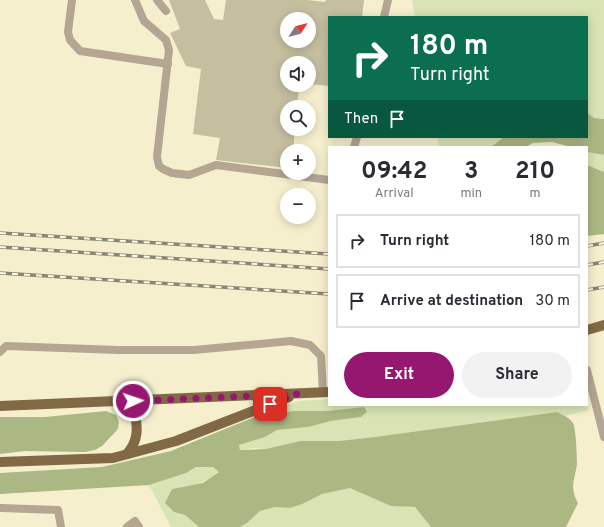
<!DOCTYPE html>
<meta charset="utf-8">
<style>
body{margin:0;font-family:Overpass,sans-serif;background:#f2f2f3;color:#2b2b33;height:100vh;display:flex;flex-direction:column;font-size:15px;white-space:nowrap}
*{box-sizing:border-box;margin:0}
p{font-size:13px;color:#7c7c81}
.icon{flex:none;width:22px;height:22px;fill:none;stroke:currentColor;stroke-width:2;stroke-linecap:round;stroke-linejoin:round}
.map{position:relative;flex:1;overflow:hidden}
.drawer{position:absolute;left:328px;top:146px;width:260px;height:260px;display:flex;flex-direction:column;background:#fff;border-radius:0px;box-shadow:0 2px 10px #0003}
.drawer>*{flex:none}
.hud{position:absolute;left:328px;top:16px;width:260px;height:122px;border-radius:0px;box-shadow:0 2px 10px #0003;background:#0b6e4f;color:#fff;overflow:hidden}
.needle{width:26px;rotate:54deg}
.fabs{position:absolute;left:280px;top:12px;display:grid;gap:8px}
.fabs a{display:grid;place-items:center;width:36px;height:36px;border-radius:50%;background:#fff;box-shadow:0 2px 10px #0003;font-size:20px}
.pin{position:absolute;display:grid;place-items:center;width:34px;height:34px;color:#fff;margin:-17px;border-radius:8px;box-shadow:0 2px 6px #0006}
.me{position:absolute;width:44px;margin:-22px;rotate:87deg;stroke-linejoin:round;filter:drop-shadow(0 0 3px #0008)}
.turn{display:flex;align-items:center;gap:14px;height:84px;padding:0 16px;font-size:18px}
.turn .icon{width:52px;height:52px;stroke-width:2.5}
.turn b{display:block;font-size:28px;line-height:34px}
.then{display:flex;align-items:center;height:38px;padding:0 16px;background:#0003;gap:8px;font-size:15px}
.eta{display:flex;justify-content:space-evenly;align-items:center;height:68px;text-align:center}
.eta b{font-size:24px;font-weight:700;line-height:28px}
.action{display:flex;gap:8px;margin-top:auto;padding:8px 16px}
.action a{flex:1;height:46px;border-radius:24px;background:#961770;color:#fff;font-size:16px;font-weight:700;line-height:46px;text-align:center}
.action a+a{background:#f2f2f3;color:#2b2b33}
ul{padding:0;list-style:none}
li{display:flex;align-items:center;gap:12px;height:54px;margin:0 8px 6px;padding:0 8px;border:2px solid #e1e1e2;border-radius:0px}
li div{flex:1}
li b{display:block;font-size:15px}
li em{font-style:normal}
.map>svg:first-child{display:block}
</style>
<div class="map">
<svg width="604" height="527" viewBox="0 0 604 527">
<rect width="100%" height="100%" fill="#f6efce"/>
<g fill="#d8e4b4">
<polygon points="412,0 604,0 604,119 594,118 587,113 587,17 415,17"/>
<polygon points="437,137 504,137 491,147 439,147"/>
<polygon points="587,152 604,155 604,172 587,165"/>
<polygon points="329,399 329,405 587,405 587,400 589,410 566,416 557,412 375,437 339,441 300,441 266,449 254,448 240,450 239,445 265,437 277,430 308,427 331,421 361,417 363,407 327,411 293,411 252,418 298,401"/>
<path d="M196 467H213L220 471C207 480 198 487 182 486L174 512 185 515 199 527H171L149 485 186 473Z"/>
<path d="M350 488C372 496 391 507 415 507L431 527H240L247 523 260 511 275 507 290 508 322 494Z"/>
</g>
<g fill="#abb884">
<polygon points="587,113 594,118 604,119 604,155 587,152 587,147 571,147 552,142 533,143 526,147 491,147 504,137 587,137"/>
<polygon points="587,165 604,172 604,234 587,236"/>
<path d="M364 407 367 412 361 417 331 421 308 427 277 430 265 437 239 445 240 450 266 449 300 441H339L375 437 557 412C563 415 569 417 573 423 576 429 577 456 577 464 575 479 569 487 578 503L566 527H431L415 507 391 506 350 488 322 494 302 504 290 508 275 507 260 511 247 523 240 527H199L185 515 174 512 165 503 172 489 203 483 219 472 213 467H196L186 473 149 485 0 494V473L102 467 171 451 252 418 293 411H327Z"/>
<polygon points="106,411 116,415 119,422 118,429 102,446 95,450 85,452 25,451 0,454 0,417 45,417"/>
</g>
<path fill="#c5be9f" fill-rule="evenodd" d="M169 0H205L214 19 223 20 226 0H307L325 2 326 0H364L362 17H329V86L309 84V63H287V85H299L297 107H287V129H295L293 151H287V168L216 160 220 138 193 134 201 69 186 66 170 33 180 29ZM287 19H309V41H287Z"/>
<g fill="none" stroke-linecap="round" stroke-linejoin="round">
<g stroke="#b4a692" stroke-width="8">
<polyline points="72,0 68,32 70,40 80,51 168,64"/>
<polyline points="135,0 144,21 166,40 169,50 157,157 159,166 163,169 172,173 189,175 216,165 329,180"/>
<polyline points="157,0 166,11"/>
<polyline points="384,17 388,0"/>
<polyline points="354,147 357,137"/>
<polyline points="0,352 6,346 118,350 194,350 291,341 310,345 321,356 323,393"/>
<polyline points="587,370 604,437"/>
<polyline points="0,508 58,510 61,527"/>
<polyline points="127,527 135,521 139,527"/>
</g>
<g stroke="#826945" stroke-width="10">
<polyline points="587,330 604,325"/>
<polyline points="0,406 329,392"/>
<path d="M127 454C142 436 136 422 133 401"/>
<polyline points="0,462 113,458 176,441 289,397"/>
</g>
<g stroke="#89856f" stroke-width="3.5">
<g id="rail">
<polyline points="0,233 329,254"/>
<polyline points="587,246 604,243"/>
<polyline points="0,247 329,269"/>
<polyline points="587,265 604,262"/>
<polyline points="0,273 329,294"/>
<polyline points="587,290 604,287"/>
</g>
</g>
<use href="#rail" stroke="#fefcef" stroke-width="2" stroke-dasharray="6" stroke-linecap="butt"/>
</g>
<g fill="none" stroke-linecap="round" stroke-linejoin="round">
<polyline stroke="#961770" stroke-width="7" stroke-dasharray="0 12.6" points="133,401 297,394 270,404"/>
</g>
</svg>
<div class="fabs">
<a><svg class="needle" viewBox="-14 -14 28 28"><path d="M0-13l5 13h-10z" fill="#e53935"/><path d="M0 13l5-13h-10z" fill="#7c7c81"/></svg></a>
<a><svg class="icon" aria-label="sound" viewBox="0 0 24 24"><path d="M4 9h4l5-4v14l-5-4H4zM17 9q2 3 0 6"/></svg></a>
<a><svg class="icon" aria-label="search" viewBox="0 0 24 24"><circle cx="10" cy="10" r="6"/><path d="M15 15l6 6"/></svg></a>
<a>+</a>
<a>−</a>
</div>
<div class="pin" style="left:270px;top:404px;background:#d93025"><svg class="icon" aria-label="arrive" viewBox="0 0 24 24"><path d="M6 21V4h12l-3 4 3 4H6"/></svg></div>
<svg class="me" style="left:133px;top:401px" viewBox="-20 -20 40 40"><circle r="17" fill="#961770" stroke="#fff" stroke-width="3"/><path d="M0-11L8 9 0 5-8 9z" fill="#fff"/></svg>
<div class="hud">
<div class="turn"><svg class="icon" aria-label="right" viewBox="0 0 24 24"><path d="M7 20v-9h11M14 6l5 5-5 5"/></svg><div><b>180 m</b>Turn right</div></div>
<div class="then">Then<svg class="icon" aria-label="arrive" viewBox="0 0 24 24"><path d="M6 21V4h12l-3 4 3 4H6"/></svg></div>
</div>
<section class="drawer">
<div class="eta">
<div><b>09:42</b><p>Arrival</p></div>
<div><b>3</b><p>min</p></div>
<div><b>210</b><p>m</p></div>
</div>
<ul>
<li><svg class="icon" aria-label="right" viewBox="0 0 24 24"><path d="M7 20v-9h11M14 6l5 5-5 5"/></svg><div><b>Turn right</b></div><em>180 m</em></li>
<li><svg class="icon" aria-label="arrive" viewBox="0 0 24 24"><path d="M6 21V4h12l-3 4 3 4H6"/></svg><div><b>Arrive at destination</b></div><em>30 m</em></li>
</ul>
<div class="action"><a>Exit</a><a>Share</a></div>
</section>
</div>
